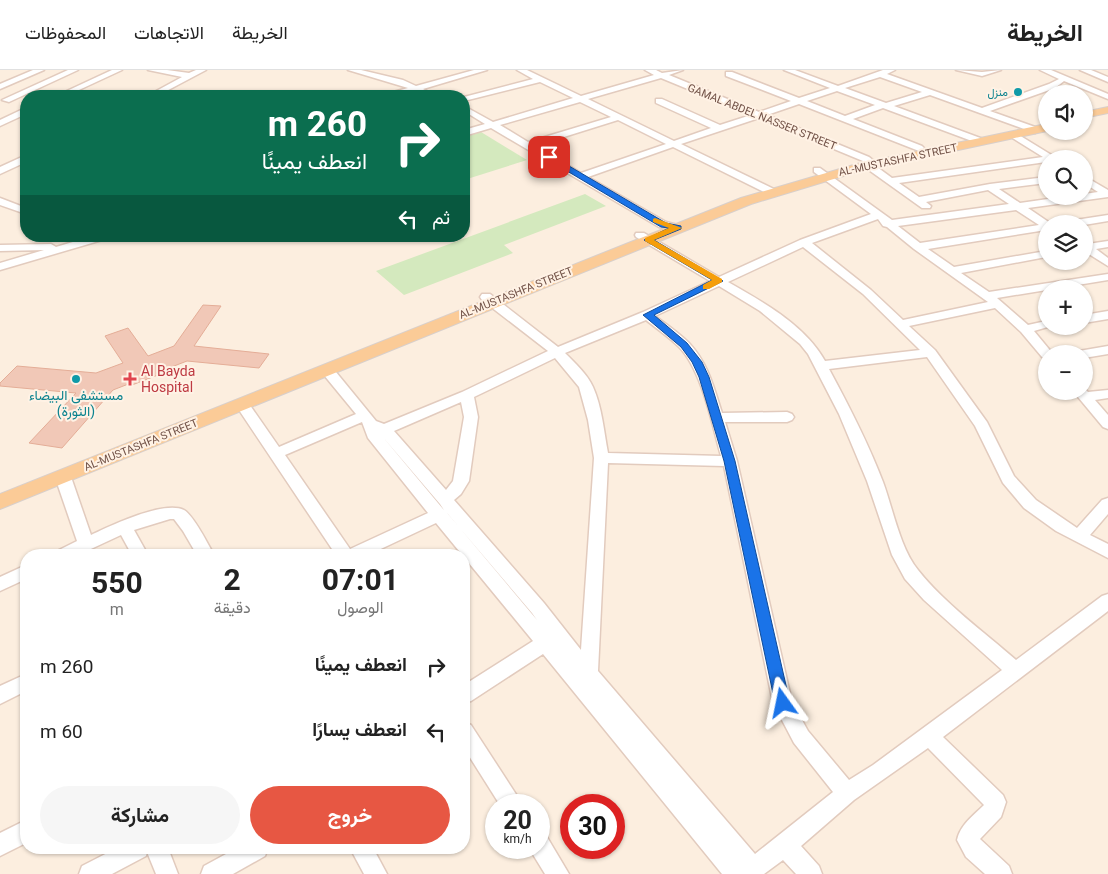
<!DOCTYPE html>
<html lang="ar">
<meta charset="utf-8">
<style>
body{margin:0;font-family:Roboto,Vazirmatn,sans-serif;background:#f6f6f6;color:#222;direction:rtl;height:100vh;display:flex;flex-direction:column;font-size:19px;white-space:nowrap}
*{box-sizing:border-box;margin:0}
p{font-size:16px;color:#767676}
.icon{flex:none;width:28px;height:28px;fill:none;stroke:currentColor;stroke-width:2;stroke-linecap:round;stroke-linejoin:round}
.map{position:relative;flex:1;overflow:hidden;direction:ltr}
.details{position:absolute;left:20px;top:479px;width:450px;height:305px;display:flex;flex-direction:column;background:#fff;border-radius:20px;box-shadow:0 1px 4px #0004;direction:rtl}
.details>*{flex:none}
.banner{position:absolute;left:20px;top:20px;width:450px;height:152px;border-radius:20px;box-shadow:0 1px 4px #0004;direction:rtl;background:#0b6e4f;color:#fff;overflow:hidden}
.buttons{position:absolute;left:1038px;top:15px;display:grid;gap:10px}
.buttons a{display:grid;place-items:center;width:55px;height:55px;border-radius:50%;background:#fff;box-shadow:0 1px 4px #0004;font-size:25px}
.speed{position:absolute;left:485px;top:724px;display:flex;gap:10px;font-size:25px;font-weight:700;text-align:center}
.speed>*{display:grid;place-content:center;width:65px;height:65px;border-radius:50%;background:#fff;box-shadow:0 1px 4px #0004;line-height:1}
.speed small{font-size:12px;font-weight:400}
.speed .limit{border:8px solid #d22;background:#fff;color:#111}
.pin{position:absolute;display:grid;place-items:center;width:42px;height:42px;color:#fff;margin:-21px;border-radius:10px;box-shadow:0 2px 8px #0006}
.me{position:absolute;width:55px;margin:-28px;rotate:348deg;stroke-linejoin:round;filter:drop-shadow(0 0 4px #0008)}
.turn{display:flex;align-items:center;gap:18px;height:105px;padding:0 20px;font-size:22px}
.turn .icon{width:65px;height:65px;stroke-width:2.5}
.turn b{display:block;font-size:35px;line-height:42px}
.then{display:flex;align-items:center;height:48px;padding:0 20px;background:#0003;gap:10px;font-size:19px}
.eta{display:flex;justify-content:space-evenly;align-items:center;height:85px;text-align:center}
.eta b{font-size:30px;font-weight:700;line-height:35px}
.action{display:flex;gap:10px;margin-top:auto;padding:10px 20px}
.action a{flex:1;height:58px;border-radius:30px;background:#e75743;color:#fff;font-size:20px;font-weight:700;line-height:58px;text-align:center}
.action a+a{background:#f6f6f6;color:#222}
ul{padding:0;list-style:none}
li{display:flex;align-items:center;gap:15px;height:65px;padding:0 20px}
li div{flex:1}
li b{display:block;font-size:19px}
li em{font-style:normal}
header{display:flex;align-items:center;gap:30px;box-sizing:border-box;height:70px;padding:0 25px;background:#fff;border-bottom:1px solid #e0e0e0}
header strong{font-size:24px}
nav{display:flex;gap:28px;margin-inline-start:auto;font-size:18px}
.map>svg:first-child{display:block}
</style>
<header>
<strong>الخريطة</strong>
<nav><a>الخريطة</a><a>الاتجاهات</a><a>المحفوظات</a></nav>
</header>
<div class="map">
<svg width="1108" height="804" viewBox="0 0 1108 804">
<rect width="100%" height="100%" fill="#fceedf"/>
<g fill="#d4e9be">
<polygon points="481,62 527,90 464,110 464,67"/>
<polygon points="585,124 606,136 504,175 513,183 404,225 376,201"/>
</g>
<polygon fill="#f1c8b7" stroke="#e4ad97" points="203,235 221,236 194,276 269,284 259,298 187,291 156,303 158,305 132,315 131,313 113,320 62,378 29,373 76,323 0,316 0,313 17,296 96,303 123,293 105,266 128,258 148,286 174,276"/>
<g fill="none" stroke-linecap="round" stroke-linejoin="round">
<g stroke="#e2cbbe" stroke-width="3">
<g id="minor">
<polygon points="33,0 44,0 0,19 0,14"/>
<polygon points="68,0 78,0 9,32 2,30"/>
<polygon points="112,0 122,0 66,26 56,26"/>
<polygon points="148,0 167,0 189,3 196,0 206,0 157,26 147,26 182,7"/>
<path d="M348 0H361L403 10 416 16 474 0H487L423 19 436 26C428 26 419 21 413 22 403 23 395 26 385 26L386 24 408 18Z"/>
<path d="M517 0H527L581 26 654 5 645 0H656L662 3 683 0 669 5 759 42 791 31 726 6V2H732L799 28 830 18 784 0H795L838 16 883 0H895L887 4 982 38 1049 14 1059 9 1040 0H1051L1108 24V29L1064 11 1055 18 990 41 1038 58 1039 60 1035 63 930 25 894 36 983 69 985 71 980 74 883 38 853 49 922 76 924 78 919 81 799 34 767 45 869 87 879 95 877 97 892 108 1043 87 1011 67 1010 65 1014 62 1058 89H1046V92L899 113 919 127 990 114 1046 107V113L999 119 1020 133 1069 126H1084V124L1098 122 1084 113V106L1108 120V127L1028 138 1050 153 1046 154V160L928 179 954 197 1046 181V187L961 203 989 222 1108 204V210L997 228 1028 255 1046 251V256H1051L1034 261 1053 284H1046V288L1042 287 1021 262 995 238 909 256 935 280 987 352 1014 406 1036 430 1077 458 1102 430 1108 428V444L1090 465 1108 474V488L1056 461 1024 438 1003 413 975 356 927 287 829 299C849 336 868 373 883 412 893 439 900 478 918 500 944 533 984 562 1016 590L1102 526 1108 524V541L943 667 1003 725 1006 732 1001 747 980 769 1009 796 1012 804H985L966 787 957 770C960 755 973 746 984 735L928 678 854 730 801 776 819 796 822 804H796L783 790 764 804H722L543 584 471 631 464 633V615L533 571 436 453 368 485H336L235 334 237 331H247L279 377 356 344 319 299 326 295 331 296 376 351 384 354 462 322 548 281 482 230 480 227 482 224H490L558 277 643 242 710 211 636 167 635 165 636 163H644L719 207 800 170 871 144 814 102V98H820L892 150 1009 134 988 120 926 132 931 136 930 138H922L866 98 864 96 866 94 863 91 759 48 681 74 776 120V124H768L673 77 588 107 666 152 682 156 683 158 678 161 659 157 491 58 464 66V60L485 54 464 41V36L493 52 573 28 540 12 464 31V27L533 9ZM880 7 922 22 886 33 845 18ZM661 8 751 45 720 55 662 29H656V33L711 58 674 71 588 29ZM837 21 875 35 845 46 807 31ZM580 32 611 47 528 72 500 55ZM618 50 666 74 581 103 535 76ZM1016 140 1039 155 920 173 898 156ZM878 149 883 156 887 157 914 179 988 232 903 250 871 220 812 173ZM803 177 863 224 920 280 825 291C805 255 763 232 728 212ZM719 216 760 241 800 274 808 284 839 344 867 411 892 485 905 509 924 530 1002 600 873 695 849 710 808 661 792 632 737 391 725 352H787L792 350 794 347 792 344 787 342 722 343C714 318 708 293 689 273 679 263 666 254 655 246ZM646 250C657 259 669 267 679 277 702 300 712 355 721 386L608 383C604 362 602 337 593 317 587 304 575 293 565 283ZM555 288 579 317 588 350 594 388 581 580 544 533 454 430 461 424 469 411 478 347 474 327ZM461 332 464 347 453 411 446 420 394 361ZM362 352 368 368 428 443 350 479 285 385ZM382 366 440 434 444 440 443 439ZM608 393 724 396 773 633 794 673 833 722 755 784 598 601ZM447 443 532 543 537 550 448 444Z"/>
<polygon points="956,0 982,2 1001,0 982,6"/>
<polygon points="1080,0 1091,0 1108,7 1108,12"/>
<polygon points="23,39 26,39 26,44 0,56 0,50"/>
<polygon points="26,85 26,92 0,104 0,97"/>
<polygon points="0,128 26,138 26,144 0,135"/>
<polygon points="1108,145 1108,151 1084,155 1064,154 1069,151"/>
<polygon points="93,166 110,166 109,168 0,200 0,193 44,180 0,181 0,175 51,174 56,177"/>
<polygon points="1108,171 1108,177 1096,179 1108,188 1108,196 1084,181 1084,173 1088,174"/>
<polygon points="1108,241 1108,249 1084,253 1084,245"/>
<polygon points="1108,276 1108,284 1084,288 1084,284 1078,284 1079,281"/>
<polygon points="1084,318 1088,322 1108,320 1108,328 1095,330 1108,345 1108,359 1103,357 1073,321 1084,321"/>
<path d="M63 402 68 403 71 407 91 465C110 456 164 430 184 440 194 446 208 474 214 485H197L183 461 174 449H170L134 460 148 485H132L121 465 78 485H55L57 481 77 471 55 407 58 403Z"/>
<polygon points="26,495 26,509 0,521 0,507"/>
<polygon points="26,604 26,621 0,634 0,616"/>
<polygon points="464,652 471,655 523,735 500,735 464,678"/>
<polygon points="26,750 26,773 0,786 0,763"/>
<polygon points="539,764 547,767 569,804 545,804 529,778 539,778"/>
<polygon points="117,778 168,778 178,804 156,804 147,782 146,786 112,804 79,804 82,796"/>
<polygon points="237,778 268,778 265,786 233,804 201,804 204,796"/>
<polygon points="350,778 373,778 387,804 364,804"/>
</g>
</g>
<g stroke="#d8cfcb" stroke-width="2">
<g id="major">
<polygon points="1108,37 1108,43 1084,48 1084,42"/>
<polygon points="1046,54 1047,61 860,101 751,134 0,439 0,424 741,128 857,94"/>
</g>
</g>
<use href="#minor" fill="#fff" fill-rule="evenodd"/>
<use href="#major" fill="#fbcb97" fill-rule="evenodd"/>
</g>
<polygon fill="#1a73e8" stroke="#114b97" points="547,86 552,86 666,153 681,156 681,159 654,170 723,211 654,245 687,273 702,292 709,307 735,391 790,633 788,637 783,639 778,637 775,633 724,391 699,307 692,292 681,277 643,245 712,210 644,170 669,158 661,157 547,89"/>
<polygon fill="#f59e0b" points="655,148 682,158 654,170 722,209 722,212 709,219 703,219 703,215 712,210 645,171 645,168 669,158 653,152 653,149"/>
<g fill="#0f9aa8" stroke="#fff2e5" stroke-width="2">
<circle cx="1018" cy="22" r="5"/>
<circle cx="76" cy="309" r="5"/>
</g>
<path fill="#e0444e" stroke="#fff2e5" stroke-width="2" d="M127.5 301.5h5v5h5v5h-5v5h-5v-5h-5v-5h5z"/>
<g text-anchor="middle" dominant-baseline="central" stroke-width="4" stroke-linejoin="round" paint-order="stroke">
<g font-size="11" fill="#0d838f" stroke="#fff2e5" text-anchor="end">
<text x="1008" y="22">منزل</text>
</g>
<g font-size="11" fill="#725247" stroke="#fff2e5">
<text transform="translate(762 47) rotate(22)">GAMAL ABDEL NASSER STREET</text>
<text transform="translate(898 90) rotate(-12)">AL-MUSTASHFA STREET</text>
<text transform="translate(516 223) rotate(-22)">AL-MUSTASHFA STREET</text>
<text transform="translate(141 375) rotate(-22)">AL-MUSTASHFA STREET</text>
</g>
<g font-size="14" fill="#be3a42" stroke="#fff2e5" text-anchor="start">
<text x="141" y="301">Al Bayda<tspan x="141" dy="16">Hospital</tspan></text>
</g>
<g font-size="14" fill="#0d838f" stroke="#fff2e5">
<text x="76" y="325">مستشفى البيضاء<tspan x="76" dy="16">(الثورة)</tspan></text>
</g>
</g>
</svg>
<div class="buttons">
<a><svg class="icon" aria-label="sound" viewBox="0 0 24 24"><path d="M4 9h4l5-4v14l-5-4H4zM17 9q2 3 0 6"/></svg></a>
<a><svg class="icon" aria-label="search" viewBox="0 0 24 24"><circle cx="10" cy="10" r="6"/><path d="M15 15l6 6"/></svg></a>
<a><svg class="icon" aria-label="layers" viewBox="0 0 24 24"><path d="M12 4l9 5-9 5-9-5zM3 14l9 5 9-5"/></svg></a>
<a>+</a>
<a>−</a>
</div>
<div class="speed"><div>20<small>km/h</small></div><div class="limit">30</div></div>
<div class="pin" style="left:549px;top:87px;background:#d93025"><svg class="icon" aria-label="arrive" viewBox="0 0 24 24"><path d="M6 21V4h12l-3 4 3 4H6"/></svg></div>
<svg class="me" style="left:783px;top:633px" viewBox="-20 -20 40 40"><path d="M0-17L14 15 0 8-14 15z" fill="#1a73e8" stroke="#fff" stroke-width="4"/></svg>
<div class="banner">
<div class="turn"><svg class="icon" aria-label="right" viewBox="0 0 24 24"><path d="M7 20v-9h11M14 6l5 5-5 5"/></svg><div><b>260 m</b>انعطف يمينًا</div></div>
<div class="then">ثم<svg class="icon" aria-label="left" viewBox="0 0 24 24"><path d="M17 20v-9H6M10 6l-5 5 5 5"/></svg></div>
</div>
<section class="details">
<div class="eta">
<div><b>07:01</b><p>الوصول</p></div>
<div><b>2</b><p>دقيقة</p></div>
<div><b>550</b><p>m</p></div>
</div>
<ul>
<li><svg class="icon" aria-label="right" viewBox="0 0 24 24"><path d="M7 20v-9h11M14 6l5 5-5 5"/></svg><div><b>انعطف يمينًا</b></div><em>260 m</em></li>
<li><svg class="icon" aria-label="left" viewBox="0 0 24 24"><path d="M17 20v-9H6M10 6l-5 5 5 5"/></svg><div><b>انعطف يسارًا</b></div><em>60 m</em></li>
</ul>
<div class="action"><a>خروج</a><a>مشاركة</a></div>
</section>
</div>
